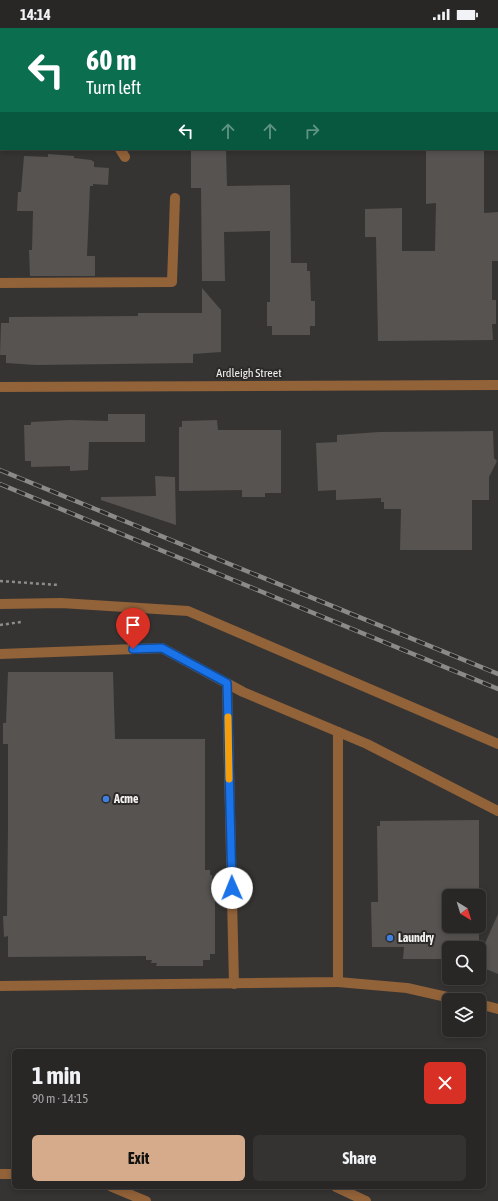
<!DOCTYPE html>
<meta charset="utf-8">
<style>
body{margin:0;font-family:"Asap Condensed",sans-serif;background:#343332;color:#f1f3f6;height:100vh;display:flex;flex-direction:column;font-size:15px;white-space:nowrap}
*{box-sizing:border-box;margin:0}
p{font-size:13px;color:#a5a5a7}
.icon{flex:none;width:22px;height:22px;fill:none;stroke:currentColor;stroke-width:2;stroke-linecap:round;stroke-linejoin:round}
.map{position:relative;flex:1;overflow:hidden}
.details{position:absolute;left:12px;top:1021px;width:474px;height:140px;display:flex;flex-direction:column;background:#282726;border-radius:6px;box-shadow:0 2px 6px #0003,0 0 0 1px #444443}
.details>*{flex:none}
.hud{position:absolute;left:0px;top:0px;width:498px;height:122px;box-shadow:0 2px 6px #0003,0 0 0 1px #444443;background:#0b6e4f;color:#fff;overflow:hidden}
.needle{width:26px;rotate:142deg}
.tools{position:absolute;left:442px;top:861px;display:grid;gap:8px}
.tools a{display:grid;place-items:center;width:44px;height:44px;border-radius:6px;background:#282726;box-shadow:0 2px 6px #0003,0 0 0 1px #444443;font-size:20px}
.pin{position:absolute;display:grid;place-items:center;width:34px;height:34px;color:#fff;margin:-41px -17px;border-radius:50% 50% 50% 0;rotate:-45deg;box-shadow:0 0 4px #0007}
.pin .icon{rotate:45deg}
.me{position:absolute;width:44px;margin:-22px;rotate:359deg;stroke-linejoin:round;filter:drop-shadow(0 0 3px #0008)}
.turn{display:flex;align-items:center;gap:14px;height:84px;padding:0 20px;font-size:18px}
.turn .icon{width:52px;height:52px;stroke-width:2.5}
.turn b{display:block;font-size:28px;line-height:34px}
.lanes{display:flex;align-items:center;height:38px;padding:0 20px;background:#0003;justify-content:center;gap:20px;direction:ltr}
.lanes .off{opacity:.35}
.round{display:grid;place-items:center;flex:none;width:42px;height:42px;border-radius:6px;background:#343332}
.headline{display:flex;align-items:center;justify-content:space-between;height:68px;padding:0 20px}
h1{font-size:24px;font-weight:700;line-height:30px}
.button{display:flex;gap:8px;margin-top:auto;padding:8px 20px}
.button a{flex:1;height:46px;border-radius:6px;background:#d6ab8b;color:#111;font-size:16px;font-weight:700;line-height:46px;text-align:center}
.button a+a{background:#343332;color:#f1f3f6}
.status{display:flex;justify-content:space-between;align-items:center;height:28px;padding:0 20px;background:#282726;direction:ltr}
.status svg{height:11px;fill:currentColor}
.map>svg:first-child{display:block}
</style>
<div class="status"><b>14:14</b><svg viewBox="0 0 49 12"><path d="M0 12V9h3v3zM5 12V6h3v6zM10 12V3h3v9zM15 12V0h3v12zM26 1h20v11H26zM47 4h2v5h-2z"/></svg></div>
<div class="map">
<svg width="498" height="1173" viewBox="0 0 498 1173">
<rect width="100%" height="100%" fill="#363432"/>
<g fill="#565351" fill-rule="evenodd">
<polygon points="191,121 226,121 227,158 290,157 291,235 307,235 307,243 310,243 311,273 315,273 315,298 310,298 310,307 272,307 272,298 267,298 267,274 270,274 270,203 224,204 225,253 202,253 201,160 191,160"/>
<polygon points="426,121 484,121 484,185 498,184 498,233 492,233 492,272 496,272 496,296 492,296 493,312 378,313 376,209 365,209 365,181 402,180 402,223 435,223 436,175 426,176"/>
<polygon points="48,126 74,128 74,130 91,132 94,134 94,139 109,140 108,157 93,156 93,158 90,158 87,228 95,228 95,248 30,248 29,222 32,222 33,183 17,183 18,164 21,164 24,128 48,129"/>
<polygon points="202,260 221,282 221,324 193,326 193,335 36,337 6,335 6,327 0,327 1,295 9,295 9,289 138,288 138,285 202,285"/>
<polygon points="108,386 145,386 145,414 89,414 88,442 70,443 70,438 31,439 31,433 25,433 24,397 31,397 31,394 70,392 108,393"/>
<polygon points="217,392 218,402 281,402 281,465 265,465 265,469 242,469 242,462 179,463 179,399 182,399 182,393"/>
<polygon points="493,403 494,430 497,433 489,449 489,472 472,472 472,522 400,522 401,481 384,481 384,474 381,474 381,470 336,472 336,462 318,463 316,415 337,414 337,407 379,404"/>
<polygon points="155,448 175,449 176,497 101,472 101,469 156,468"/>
<polygon points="8,644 113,644 115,711 205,711 205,842 210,842 210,847 212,847 212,854 215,854 215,926 210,926 210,932 203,932 203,938 156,938 157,935 151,935 152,932 146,932 146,928 8,929 8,908 4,909 3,888 7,888 8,799 8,716 3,716 3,695 6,695"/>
<path d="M479 792V929L498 886V946L479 938V920H449V931H403L404 919H372L371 874H378L377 798H380V793ZM449 868H479V898H449Z"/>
</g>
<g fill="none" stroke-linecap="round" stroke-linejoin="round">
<g stroke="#8e8c8b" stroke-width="2.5" stroke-dasharray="3 3" stroke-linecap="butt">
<polyline points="0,553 59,557"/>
<polyline points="0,597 21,594"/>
</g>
<g stroke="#926239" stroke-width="10">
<polyline points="0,99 1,99"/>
<polyline points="120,121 125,129"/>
<polyline points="0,255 172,254 175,170"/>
<polyline points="0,359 498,357"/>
<polyline points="0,576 61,575 188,583 498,716"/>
<polyline points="0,626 162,620 243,664 367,716 498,783"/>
<polyline points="227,655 234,956"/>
<polyline points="338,954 407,960 460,972"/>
<polyline points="0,958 338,954 338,704"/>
<polyline points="479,976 498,981"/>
<polyline points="0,1146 14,1146"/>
<polyline points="112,1159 146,1173"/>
<polyline points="336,1159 366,1173"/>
</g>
<g stroke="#8c8a88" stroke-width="4.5">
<g id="rail">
<polyline points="0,442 498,646"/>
<polyline points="0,456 498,661"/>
</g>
</g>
<use href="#rail" stroke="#2c2a28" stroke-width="3" stroke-dasharray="9" stroke-linecap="butt"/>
</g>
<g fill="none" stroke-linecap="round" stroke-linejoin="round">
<g stroke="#114b97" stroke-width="10">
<polyline id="route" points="133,621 162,620 227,655 232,860"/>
</g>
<use href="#route" stroke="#1a73e8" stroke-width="7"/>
<polyline stroke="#f59e0b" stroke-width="7" points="228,689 229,751"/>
</g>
<g fill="#3f7fe0" stroke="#2c2a28" stroke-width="1.5">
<circle cx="106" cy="771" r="4"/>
<circle cx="390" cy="910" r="4"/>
</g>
<g text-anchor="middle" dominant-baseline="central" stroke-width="4" stroke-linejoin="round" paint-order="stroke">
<g font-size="12" fill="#f3f1f0" stroke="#2c2a28">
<text x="249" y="345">Ardleigh Street</text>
</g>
<g font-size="12" font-weight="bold" fill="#f3f1f0" stroke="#2c2a28" text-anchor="start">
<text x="114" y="771">Acme</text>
<text x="398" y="910">Laundry</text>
</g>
</g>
</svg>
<div class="tools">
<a><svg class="needle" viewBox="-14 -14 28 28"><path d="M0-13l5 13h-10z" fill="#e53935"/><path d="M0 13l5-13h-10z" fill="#a5a5a7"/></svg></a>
<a><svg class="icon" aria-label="search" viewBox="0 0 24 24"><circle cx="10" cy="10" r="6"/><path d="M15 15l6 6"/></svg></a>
<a><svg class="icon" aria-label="layers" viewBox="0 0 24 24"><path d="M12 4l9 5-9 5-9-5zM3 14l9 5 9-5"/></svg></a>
</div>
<div class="pin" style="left:133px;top:621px;background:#d93025"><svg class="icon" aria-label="arrive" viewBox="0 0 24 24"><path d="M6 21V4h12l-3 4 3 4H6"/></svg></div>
<svg class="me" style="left:232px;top:860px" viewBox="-20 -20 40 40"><circle r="19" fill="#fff"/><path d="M0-13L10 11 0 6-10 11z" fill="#1a73e8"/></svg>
<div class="hud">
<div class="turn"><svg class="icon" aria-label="left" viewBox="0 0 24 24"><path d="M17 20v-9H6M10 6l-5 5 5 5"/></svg><div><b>60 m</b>Turn left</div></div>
<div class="lanes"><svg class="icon" aria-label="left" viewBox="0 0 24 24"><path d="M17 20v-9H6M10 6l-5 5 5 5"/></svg><svg class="icon off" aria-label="ahead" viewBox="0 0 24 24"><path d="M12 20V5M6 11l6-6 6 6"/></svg><svg class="icon off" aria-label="ahead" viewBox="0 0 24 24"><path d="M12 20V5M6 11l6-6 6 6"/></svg><svg class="icon off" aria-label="right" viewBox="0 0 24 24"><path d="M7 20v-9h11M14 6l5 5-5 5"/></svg></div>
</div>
<section class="details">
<div class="headline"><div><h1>1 min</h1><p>90 m · 14:15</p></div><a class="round" style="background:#d93025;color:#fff"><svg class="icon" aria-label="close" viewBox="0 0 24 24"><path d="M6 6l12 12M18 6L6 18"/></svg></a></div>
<div class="button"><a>Exit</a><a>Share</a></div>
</section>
</div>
